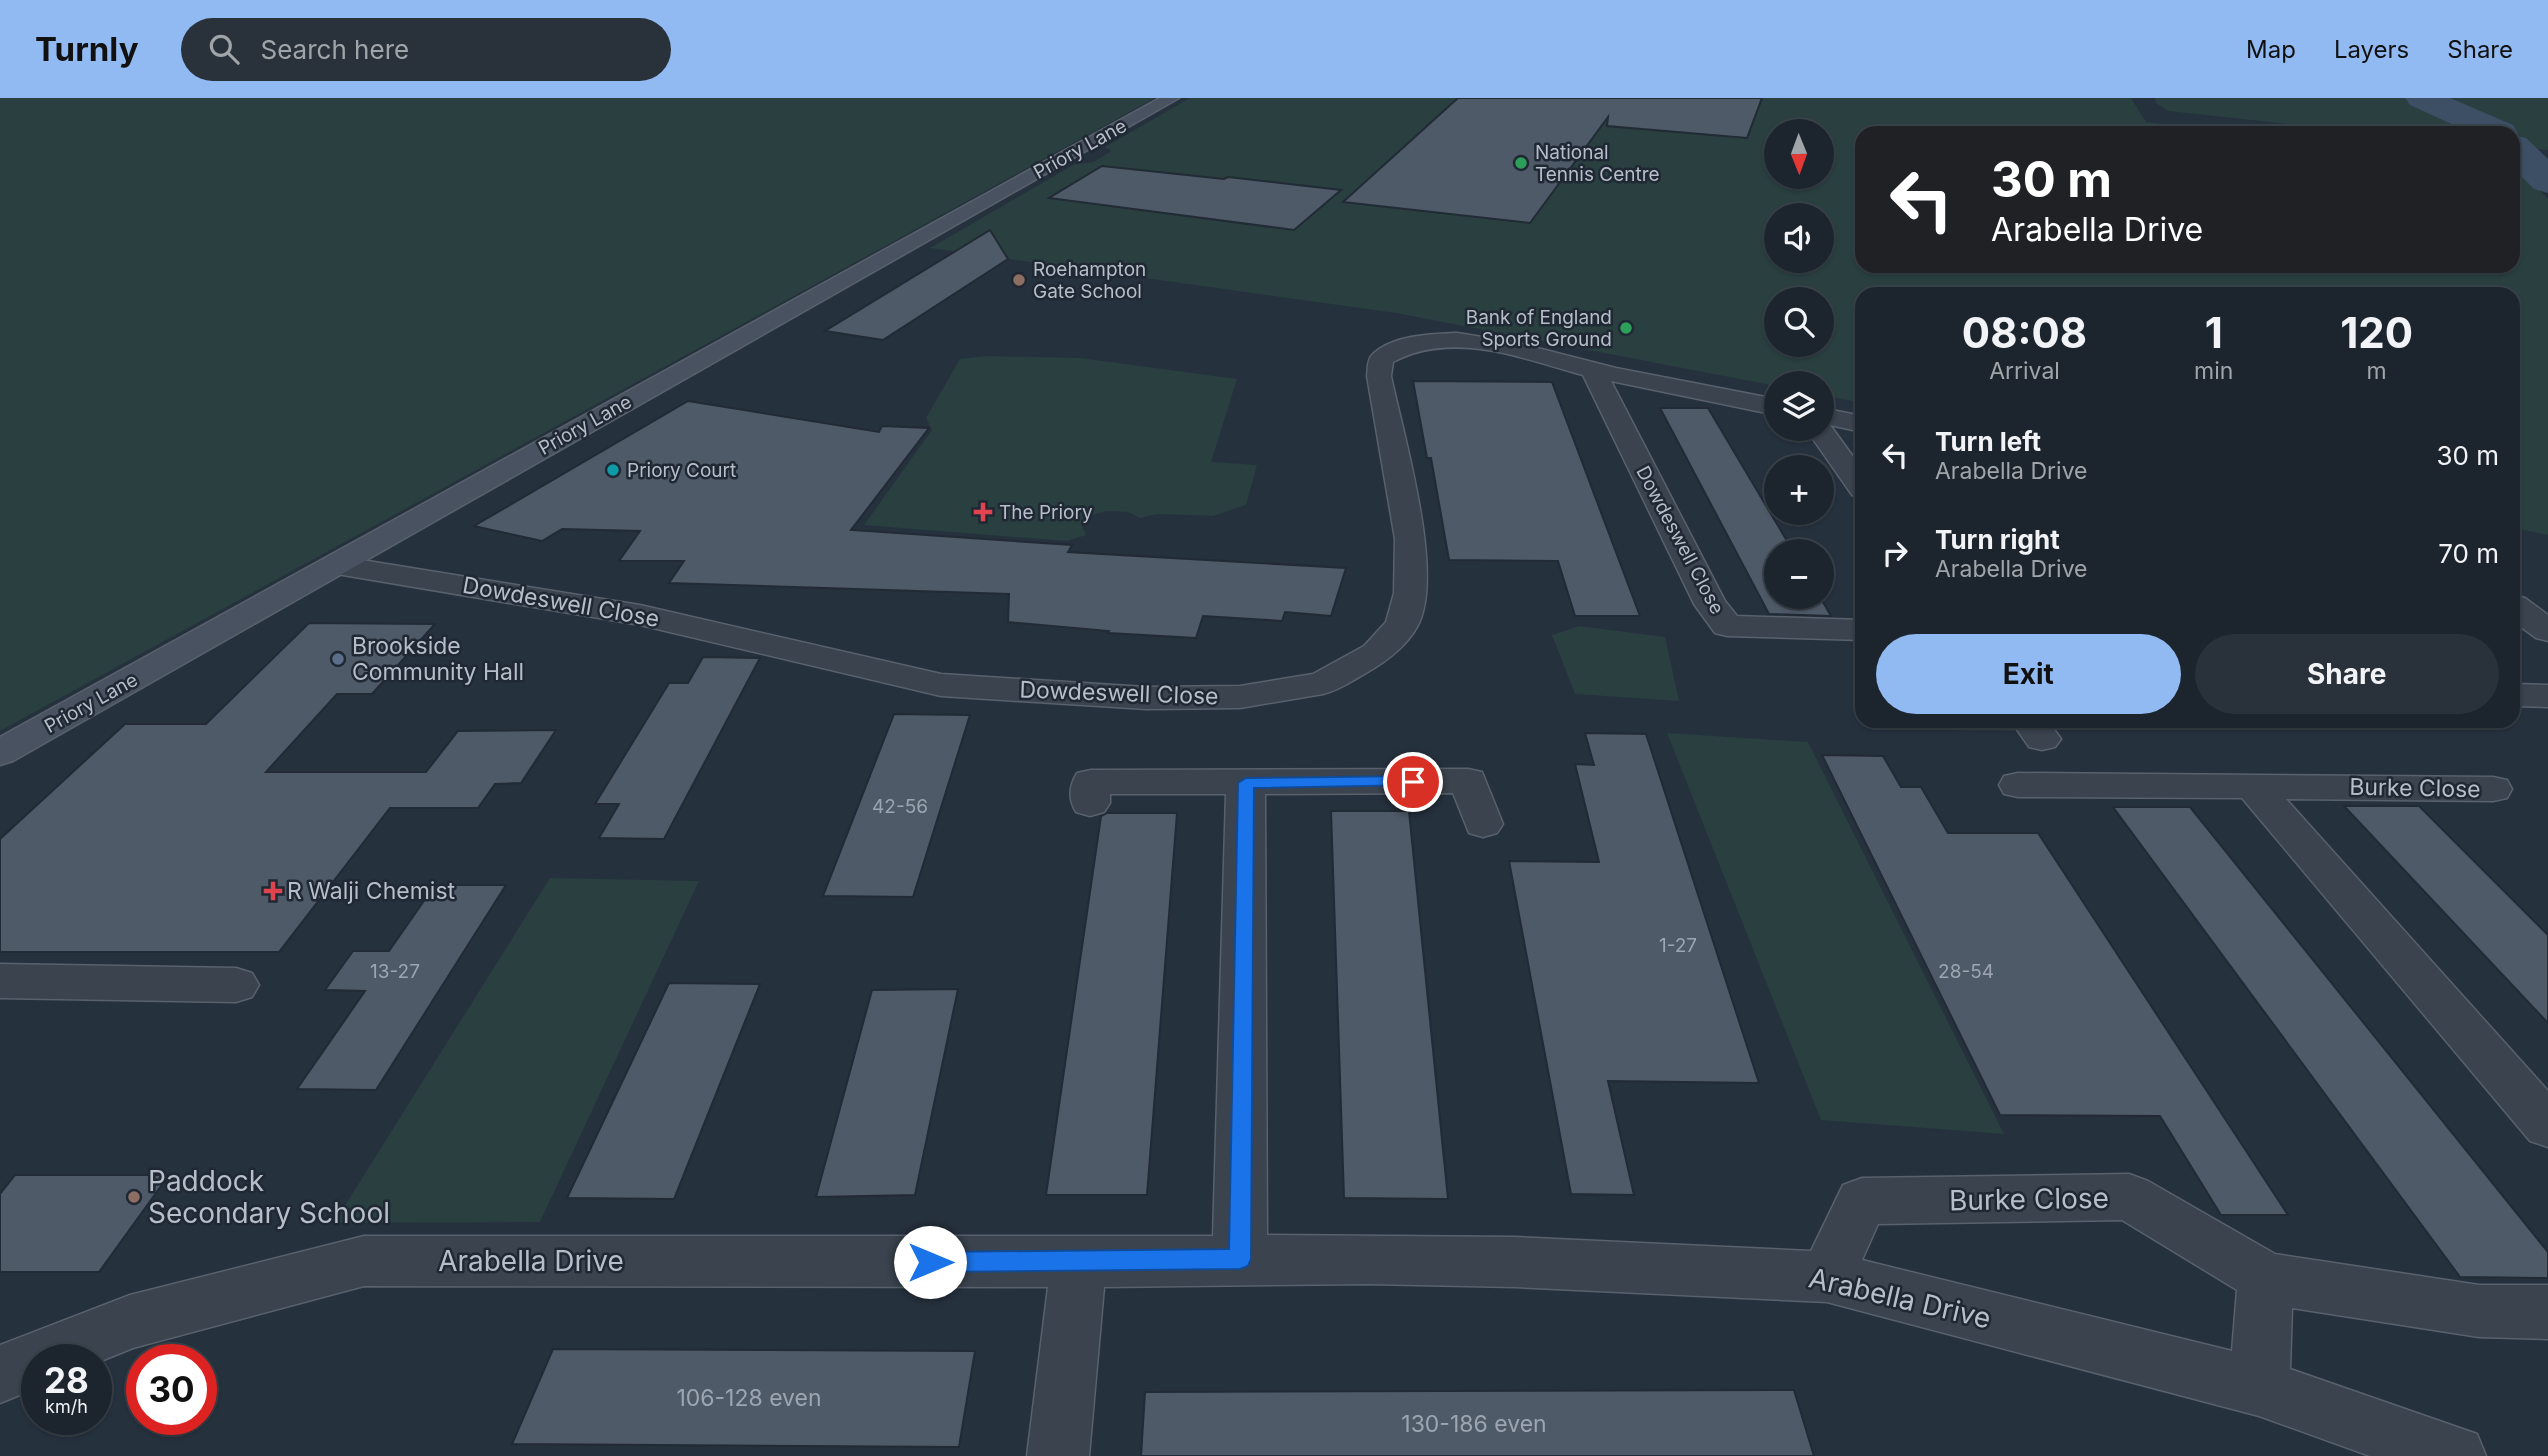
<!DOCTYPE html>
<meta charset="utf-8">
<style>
body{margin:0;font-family:Inter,sans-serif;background:#29313a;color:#f1f3f6;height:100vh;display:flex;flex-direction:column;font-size:26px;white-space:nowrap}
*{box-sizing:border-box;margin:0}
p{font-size:23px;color:#a0a5aa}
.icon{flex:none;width:38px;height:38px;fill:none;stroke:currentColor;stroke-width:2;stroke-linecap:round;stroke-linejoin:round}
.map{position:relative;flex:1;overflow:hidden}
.sheet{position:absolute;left:1855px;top:189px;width:665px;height:441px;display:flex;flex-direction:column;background:#1c252e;border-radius:21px;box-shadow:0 2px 5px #0004,0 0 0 2px #3a424a}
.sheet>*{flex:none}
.guide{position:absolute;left:1855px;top:28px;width:665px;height:147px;border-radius:21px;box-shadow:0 2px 5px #0004,0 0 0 2px #3a424a;background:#202124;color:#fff;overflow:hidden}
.needle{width:46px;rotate:179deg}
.controls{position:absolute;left:1764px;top:21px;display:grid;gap:14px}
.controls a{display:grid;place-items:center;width:70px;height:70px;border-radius:50%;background:#1c252e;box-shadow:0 2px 5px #0004,0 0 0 2px #3a424a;font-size:35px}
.speed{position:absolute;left:21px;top:1246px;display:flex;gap:14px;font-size:35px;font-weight:700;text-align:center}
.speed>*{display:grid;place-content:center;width:91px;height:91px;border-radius:50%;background:#1c252e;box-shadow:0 2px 5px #0004,0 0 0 2px #3a424a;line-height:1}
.speed small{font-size:18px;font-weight:400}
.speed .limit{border:10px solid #d22;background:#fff;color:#111}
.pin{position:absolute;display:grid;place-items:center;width:60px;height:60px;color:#fff;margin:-30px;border:4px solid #fff;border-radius:50%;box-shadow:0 2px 7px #0007}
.me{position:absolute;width:77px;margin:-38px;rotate:90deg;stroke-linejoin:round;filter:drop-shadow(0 0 5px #0008)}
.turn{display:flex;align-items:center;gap:24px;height:147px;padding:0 21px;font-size:32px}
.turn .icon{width:91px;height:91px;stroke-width:2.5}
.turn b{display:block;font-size:49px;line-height:60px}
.eta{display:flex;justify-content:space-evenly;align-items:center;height:119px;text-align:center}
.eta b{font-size:42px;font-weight:700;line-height:49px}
.cta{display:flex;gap:14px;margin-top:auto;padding:14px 21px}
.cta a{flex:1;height:80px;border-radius:42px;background:#92baf2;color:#111;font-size:28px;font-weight:700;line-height:80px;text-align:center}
.cta a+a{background:#29313a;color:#f1f3f6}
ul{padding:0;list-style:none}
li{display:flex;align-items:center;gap:21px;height:98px;padding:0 21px}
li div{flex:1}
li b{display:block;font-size:26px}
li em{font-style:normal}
header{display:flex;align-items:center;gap:42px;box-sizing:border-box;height:98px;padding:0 35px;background:#92baf2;color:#111}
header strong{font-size:33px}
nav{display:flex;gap:38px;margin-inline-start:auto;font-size:24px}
.search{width:490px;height:63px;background:#29313a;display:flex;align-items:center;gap:18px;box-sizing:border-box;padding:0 24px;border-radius:38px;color:#a0a5aa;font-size:26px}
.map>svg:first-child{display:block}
</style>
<header>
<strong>Turnly</strong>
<div class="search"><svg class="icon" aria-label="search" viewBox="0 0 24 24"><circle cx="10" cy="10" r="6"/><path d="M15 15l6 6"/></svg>Search here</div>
<nav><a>Map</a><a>Layers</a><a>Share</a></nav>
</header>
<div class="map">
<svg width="2548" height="1358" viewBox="0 0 2548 1358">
<rect width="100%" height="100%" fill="#26313e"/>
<g fill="#293f40" fill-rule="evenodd">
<polygon points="0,0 1155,0 0,633"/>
<path d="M1190 0H2131L2146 24 2243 35H1862V168H2513V67H2516L2548 101V437L2513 430V196H1862V305L1822 297V285H1776V288L1396 215 930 150 1075 66 1094 64 1111 53 1105 49ZM1776 33H1822V79H1776ZM1776 117H1822V163H1776ZM1776 201H1822V247H1776Z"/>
<polygon points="2155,0 2548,0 2548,52 2513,49 2513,35 2373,35 2168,13 2156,5"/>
<polygon points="987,258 1081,260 1237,281 1211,364 1257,367 1246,407 1213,418 1157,416 1140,420 1128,414 1107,413 1091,417 1081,426 1086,437 1067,443 864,427 932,332 926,320 960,261"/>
<polygon points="1579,528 1665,539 1679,603 1575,596 1552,537"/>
<polygon points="1870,623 2009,623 2016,633 1875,631"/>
<polygon points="1667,635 1808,644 2004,1036 1821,1022"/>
<polygon points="550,780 699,783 540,1124 334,1125"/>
</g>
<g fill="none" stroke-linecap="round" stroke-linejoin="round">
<polygon fill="#3d4f65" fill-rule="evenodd" points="2405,0 2450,0 2513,27 2518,35 2516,38 2526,40 2548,61 2548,95 2534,91 2513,70 2513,35 2471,35 2410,7"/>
</g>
<g fill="#4f5a68" stroke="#212a35" stroke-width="2">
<polygon points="1458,0 1762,0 1747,40 1607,28 1608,19 1530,125 1343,104"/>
<polygon points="1102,68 1224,81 1228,79 1341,92 1294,132 1049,100"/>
<polygon points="990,132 1008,161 883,242 825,233"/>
<polygon points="1413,283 1552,284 1640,518 1575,518 1558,463 1449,462 1431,360 1427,360"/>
<polygon points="688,303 879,334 882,328 929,330 851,432 1072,447 1068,454 1346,470 1331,518 1285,514 1282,523 1203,518 1196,540 1108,535 1109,533 1008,524 1009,496 669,485 684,463 619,463 640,433 562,431 542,443 474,428"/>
<polygon points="1660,310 1708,310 1793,453 1776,453 1776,499 1820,499 1831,518 1769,516"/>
<polygon points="309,525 435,526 372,596 337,596 266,674 426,674 458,633 556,632 521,685 495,686 478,710 390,710 279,854 0,854 0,741 125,626 206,626"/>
<polygon points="703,559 760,560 664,741 599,740 619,706 595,706 669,585 688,585"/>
<polygon points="894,616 970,617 913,799 823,798"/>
<polygon points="1585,635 1646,636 1759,985 1608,983 1634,1097 1571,1096 1509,763 1599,764 1575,666 1594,667"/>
<polygon points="1822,657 1883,658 1901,689 1921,689 1948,735 2038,735 2288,1117 2221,1117 2160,1018 2000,1017"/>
<polygon points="2344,708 2419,708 2548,837 2548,925"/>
<polygon points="2113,709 2190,709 2548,1154 2548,1180 2460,1179"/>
<polygon points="1331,713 1409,713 1448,1101 1344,1100"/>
<polygon points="1107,715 1177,715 1147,1097 1046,1097 1101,718"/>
<polygon points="435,787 506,787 376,992 297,991 365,893 325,892 353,853 389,853"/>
<polygon points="669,885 760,886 674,1101 567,1100"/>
<polygon points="958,891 915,1097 816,1099 872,892"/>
<polygon points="15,1077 169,1077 99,1174 0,1174 0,1096"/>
<polygon points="553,1251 768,1252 975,1253 959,1349 512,1346"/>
<polygon points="1794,1292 1814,1358 1141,1358 1145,1294"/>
</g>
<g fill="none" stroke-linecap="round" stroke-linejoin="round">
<g stroke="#58616c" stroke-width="3">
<g id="street">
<path d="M1457 235 1514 244 1616 270 1776 301V317L1611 283 1725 503 1737 518 1862 522V542L1727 538 1715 535 1694 506 1583 277C1521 260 1453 232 1393 264L1391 278C1403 336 1446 479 1417 529 1406 549 1385 564 1366 575 1352 583 1339 592 1323 596L1240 610 1146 611 941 598 640 527 337 476 326 474 321 467 326 460 337 458 640 507 941 576 1146 589 1240 588 1313 576 1364 548 1386 524 1394 495 1395 441 1367 278C1368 271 1367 262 1372 257 1392 237 1431 236 1457 235Z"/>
<polygon points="1822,310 1862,318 1862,334 1830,327 1862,371 1862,400 1852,397 1806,331 1822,331"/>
<polygon points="2513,497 2525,500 2548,517 2548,543 2536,540 2513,523"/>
<polygon points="2513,586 2548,587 2548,609 2513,608"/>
<polygon points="2011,623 2048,623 2061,641 2055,649 2042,652 2029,649"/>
<path d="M1468 671 1482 674 1503 726 1497 735 1483 739 1469 735 1453 695 1265 696 1267 1137 1515 1139 1811 1153 1843 1087 1862 1080 2129 1076 2148 1083 2275 1156 2479 1187H2548V1241L2479 1239 2292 1210 2290 1271 2477 1336 2486 1358H2370L2259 1318 1827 1204 1515 1189 1368 1186 1104 1189 1089 1358H1027L1048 1189 364 1188 133 1250 96 1265V1262H37V1290L0 1305V1247L130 1197 364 1138H1213L1226 696H1110V705L1104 714 1090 718 1076 714C1068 701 1069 688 1077 675L1091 672ZM2122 1122 2237 1192 2232 1253 1862 1162 1878 1126Z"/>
<polygon points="2018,675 2493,679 2507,682 2512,691 2507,700 2493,703 2286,701 2548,993 2548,1049 2530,1043 2242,700 2018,699 2004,696 1999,687 2004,678"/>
<polygon points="0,866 236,870 252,875 259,887 252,899 236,904 0,900"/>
</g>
</g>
<g stroke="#58616c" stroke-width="3">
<polygon id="secondary" points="1160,0 1179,0 13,663 0,667 0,639"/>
</g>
<use href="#street" fill="#3a434e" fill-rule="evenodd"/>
<use href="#secondary" fill="#485261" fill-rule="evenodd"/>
</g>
<polygon fill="#1a73e8" stroke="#114b97" stroke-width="2" points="1413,678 1421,684 1418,687 1254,690 1251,1161 1248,1168 1240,1171 930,1174 922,1171 918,1164 922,1157 930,1154 1229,1151 1238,685 1246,680"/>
<g fill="#2e9e5b" stroke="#1f2833" stroke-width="2.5">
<circle cx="1521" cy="65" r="7"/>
<circle cx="1626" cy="230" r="7"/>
</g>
<g fill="#8d6e63" stroke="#1f2833" stroke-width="2.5">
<circle cx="1019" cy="182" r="7"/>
<circle cx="134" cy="1099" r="7"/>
</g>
<circle fill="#0f9aa8" stroke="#1f2833" stroke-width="2.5" cx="613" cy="372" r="7"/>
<g fill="#e0444e" stroke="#1f2833" stroke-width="2.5">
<path d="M979.5 403.5h7v7h7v7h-7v7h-7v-7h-7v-7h7z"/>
<path d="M269.5 782.5h7v7h7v7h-7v7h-7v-7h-7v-7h7z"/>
</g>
<circle fill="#5c6f8a" stroke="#1f2833" stroke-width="2.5" cx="338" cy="561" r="7"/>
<g text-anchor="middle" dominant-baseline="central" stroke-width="5" stroke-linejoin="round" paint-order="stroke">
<g font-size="19" fill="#b6bec9" stroke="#1f2833">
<text transform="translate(1080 51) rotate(-29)">Priory Lane</text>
<text transform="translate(585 327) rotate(-29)">Priory Lane</text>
<text transform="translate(1680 442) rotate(62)">Dowdeswell Close</text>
<text transform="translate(91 605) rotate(-29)">Priory Lane</text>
</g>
<g font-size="19" fill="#b6bec9" stroke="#1f2833" text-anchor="start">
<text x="1535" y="54">National<tspan x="1535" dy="22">Tennis Centre</tspan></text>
<text x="1033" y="171">Roehampton<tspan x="1033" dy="22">Gate School</tspan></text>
<text x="1612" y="219" text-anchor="end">Bank of England<tspan x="1612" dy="22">Sports Ground</tspan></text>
<text x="627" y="372">Priory Court</text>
<text x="999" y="414">The Priory</text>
</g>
<g font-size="19" fill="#9ca5b1">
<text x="900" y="708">42-56</text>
<text x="1678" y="847">1-27</text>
<text x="395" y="873">13-27</text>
<text x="1966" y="873">28-54</text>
</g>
<g font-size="23" fill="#b6bec9" stroke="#1f2833">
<text transform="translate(561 504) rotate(10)">Dowdeswell Close</text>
<text transform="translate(1119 595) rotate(2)">Dowdeswell Close</text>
<text transform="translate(2415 690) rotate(1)">Burke Close</text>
</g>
<g font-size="23" fill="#b6bec9" stroke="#1f2833" text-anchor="start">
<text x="352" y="548">Brookside<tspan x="352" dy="26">Community Hall</tspan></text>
<text x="287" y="793">R Walji Chemist</text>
</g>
<g font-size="23" fill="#9ca5b1">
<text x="749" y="1300">106-128 even</text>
<text x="1474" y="1326">130-186 even</text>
</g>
<g font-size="28" fill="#b6bec9" stroke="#1f2833" text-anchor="start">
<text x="148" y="1083">Paddock<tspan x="148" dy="32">Secondary School</tspan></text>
</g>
<g font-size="28" fill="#b6bec9" stroke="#1f2833">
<text transform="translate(2029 1101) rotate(-1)">Burke Close</text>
<text x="531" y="1163">Arabella Drive</text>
<text transform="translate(1900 1200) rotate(13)">Arabella Drive</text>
</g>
</g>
</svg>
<div class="controls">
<a><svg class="needle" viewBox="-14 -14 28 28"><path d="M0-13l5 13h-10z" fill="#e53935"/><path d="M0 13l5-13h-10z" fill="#a0a5aa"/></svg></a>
<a><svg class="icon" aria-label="sound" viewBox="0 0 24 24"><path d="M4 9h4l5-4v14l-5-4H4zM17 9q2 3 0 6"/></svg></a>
<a><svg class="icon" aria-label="search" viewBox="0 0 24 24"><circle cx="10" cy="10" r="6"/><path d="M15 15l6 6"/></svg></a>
<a><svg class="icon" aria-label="layers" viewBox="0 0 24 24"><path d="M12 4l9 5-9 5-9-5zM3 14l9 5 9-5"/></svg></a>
<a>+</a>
<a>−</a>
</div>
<div class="speed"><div>28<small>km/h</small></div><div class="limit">30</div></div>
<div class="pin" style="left:1413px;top:684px;background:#d93025"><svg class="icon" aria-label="arrive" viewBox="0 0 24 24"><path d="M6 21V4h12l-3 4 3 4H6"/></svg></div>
<svg class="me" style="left:930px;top:1164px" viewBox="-20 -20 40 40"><circle r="19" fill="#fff"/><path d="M0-13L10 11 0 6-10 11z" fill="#1a73e8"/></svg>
<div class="guide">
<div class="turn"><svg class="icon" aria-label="left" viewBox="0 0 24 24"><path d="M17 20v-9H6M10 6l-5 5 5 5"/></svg><div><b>30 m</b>Arabella Drive</div></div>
</div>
<section class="sheet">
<div class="eta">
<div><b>08:08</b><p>Arrival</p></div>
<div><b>1</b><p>min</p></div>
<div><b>120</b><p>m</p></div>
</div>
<ul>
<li><svg class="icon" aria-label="left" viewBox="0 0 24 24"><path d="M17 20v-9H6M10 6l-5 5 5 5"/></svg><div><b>Turn left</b><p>Arabella Drive</p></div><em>30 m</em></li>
<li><svg class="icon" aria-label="right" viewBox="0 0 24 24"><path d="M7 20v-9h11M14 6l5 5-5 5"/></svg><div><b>Turn right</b><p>Arabella Drive</p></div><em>70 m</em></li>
</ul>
<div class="cta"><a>Exit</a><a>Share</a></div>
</section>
</div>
